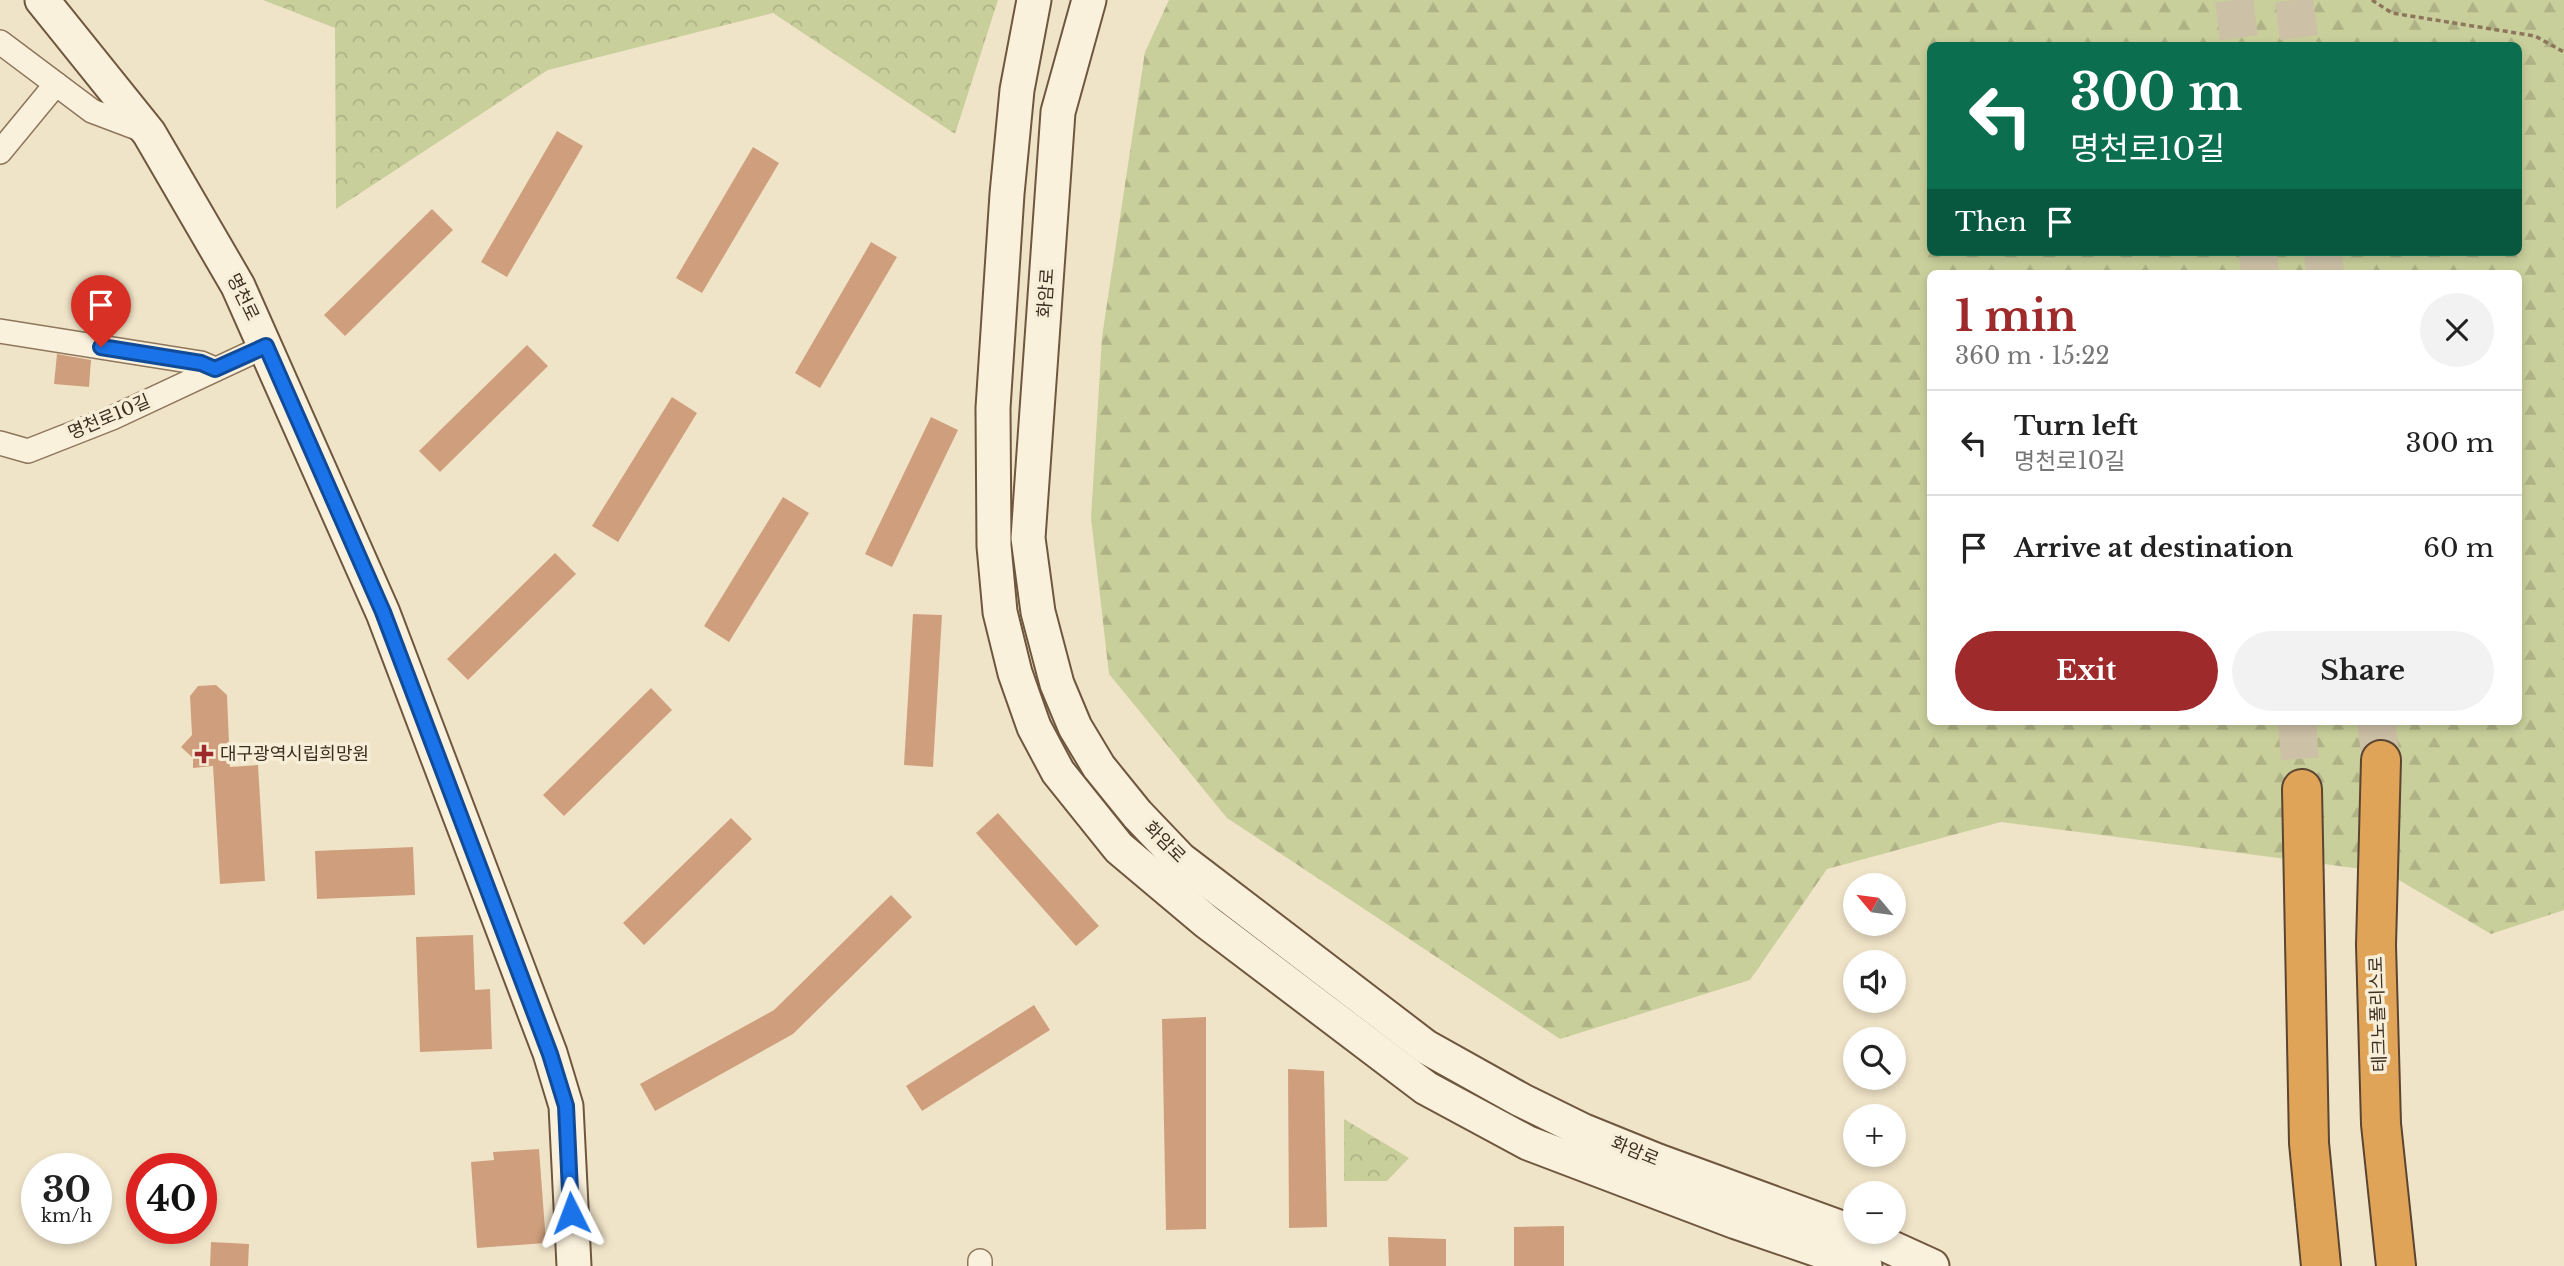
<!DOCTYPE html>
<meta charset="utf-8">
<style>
body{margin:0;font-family:"Libre Baskerville","Noto Sans KR",serif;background:#f2f2f2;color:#222;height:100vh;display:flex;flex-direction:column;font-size:26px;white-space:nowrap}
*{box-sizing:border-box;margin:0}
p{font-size:23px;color:#767676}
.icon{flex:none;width:38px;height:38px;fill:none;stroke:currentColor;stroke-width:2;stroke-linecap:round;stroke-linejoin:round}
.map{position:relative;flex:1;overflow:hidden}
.panel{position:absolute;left:1927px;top:270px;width:595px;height:455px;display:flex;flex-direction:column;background:#fff;border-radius:10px;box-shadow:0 4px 10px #0003}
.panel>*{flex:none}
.hud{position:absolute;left:1927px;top:42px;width:595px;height:214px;border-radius:10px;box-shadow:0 4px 10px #0003;background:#0b6e4f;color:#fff;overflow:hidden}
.needle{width:46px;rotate:299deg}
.controls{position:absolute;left:1843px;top:873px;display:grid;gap:14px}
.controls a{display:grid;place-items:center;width:63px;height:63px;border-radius:50%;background:#fff;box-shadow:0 4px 10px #0003;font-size:35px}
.speed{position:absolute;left:21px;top:1153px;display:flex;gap:14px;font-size:35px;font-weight:700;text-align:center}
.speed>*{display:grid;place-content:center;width:91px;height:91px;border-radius:50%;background:#fff;box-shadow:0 4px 10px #0003;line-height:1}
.speed small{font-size:18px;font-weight:400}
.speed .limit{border:10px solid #d22;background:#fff;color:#111}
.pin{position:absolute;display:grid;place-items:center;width:60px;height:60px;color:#fff;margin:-72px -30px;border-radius:50% 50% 50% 0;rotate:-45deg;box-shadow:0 0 7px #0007}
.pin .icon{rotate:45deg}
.me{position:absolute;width:77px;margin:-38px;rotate:357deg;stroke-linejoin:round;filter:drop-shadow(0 0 5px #0008)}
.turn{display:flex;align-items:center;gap:24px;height:147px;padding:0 28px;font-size:32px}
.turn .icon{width:91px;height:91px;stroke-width:2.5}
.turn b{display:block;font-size:49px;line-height:60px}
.then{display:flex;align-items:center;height:66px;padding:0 28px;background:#0003;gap:14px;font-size:26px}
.round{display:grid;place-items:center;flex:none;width:74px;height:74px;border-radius:37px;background:#f2f2f2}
.head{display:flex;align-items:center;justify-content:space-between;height:119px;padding:0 28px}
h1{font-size:42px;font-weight:800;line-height:52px;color:#9e2a2b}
.cta{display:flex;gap:14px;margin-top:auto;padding:14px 28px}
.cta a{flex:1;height:80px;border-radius:42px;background:#9e2a2b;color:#fff;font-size:28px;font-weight:800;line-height:80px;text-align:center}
.cta a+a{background:#f2f2f2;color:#222}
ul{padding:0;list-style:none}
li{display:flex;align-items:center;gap:21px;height:105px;padding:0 28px;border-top:2px solid #e0e0e0}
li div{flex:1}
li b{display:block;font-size:26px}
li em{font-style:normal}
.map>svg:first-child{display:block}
</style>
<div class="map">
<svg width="2564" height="1266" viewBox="0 0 2564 1266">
<defs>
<pattern id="forest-firs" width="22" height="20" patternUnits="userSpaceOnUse" patternTransform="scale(1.75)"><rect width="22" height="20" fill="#c9cf9b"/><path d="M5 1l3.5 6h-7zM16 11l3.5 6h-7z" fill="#aeb285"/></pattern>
<pattern id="park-crowns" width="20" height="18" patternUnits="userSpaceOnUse" patternTransform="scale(1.75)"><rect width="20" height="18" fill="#c9cf9b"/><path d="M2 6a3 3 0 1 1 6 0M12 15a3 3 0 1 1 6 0" fill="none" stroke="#aeb285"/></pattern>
</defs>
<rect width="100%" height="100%" fill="#f0e4c8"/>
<path fill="url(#forest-firs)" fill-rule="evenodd" d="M1169 0H2564V910L2491 934 2385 872 2001 822 1827 869 1750 980 1560 1039 1227 818 1109 674 1091 518 1102 337 1145 52ZM1930 46H2518V252H1930ZM1930 273H2518V721H1930Z"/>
<g fill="url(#park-crowns)">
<polygon points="263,0 998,0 955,134 773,13 548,70 336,209 335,28"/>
<polygon points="1344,1119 1409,1158 1387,1181 1344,1181"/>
</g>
<g fill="#cf9f7d">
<polygon points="557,131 583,146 507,277 481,262"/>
<polygon points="753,147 779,163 702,293 676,278"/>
<polygon points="432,209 453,230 345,336 324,315"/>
<polygon points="871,242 897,257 820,388 795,373"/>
<polygon points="527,345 548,366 440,472 419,451"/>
<polygon points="57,354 91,360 89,387 54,384"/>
<polygon points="672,397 697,413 618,542 592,526"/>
<polygon points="931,417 958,430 892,567 865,554"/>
<polygon points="783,497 809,513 729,642 704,626"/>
<polygon points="555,553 576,574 468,680 447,659"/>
<polygon points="913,614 942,615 933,767 904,765"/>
<polygon points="216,685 227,695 230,767 258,765 265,881 220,884 213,766 193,768 193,758 181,747 192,735 190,696 198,686"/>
<polygon points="651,688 672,710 564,816 543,795"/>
<polygon points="998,813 1099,926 1076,946 976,833"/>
<polygon points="731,818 752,839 644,945 623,923"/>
<polygon points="413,847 415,895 317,899 315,851"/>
<polygon points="891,895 912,917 793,1034 655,1111 640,1084 774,1010"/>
<polygon points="473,935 475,990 490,989 492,1049 420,1052 416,937"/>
<polygon points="1034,1005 1050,1030 922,1111 906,1086"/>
<polygon points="1206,1017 1206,1229 1166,1230 1162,1019"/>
<polygon points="1288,1069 1324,1071 1327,1227 1289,1228"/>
<polygon points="539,1149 546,1243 477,1248 471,1162 494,1160 493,1152"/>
<polygon points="1564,1226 1564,1266 1514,1266 1514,1227"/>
<polygon points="1388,1237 1446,1239 1446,1266 1389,1266"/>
<polygon points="211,1242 249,1244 248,1266 210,1266"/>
</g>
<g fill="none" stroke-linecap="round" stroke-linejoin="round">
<g stroke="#ccc0a6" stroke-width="38" stroke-dasharray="38 19" stroke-linecap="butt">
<polyline points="2234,0 2240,46"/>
<polyline points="2294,0 2300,46"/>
<polyline points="2258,252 2260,273"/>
<polyline points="2323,252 2325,273"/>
<polyline points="2297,721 2302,789"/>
<polyline points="2376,721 2381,760"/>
</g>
<g stroke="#8d765c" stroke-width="26">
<g id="street">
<polyline points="0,42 92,111 145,131"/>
<polyline points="0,152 56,84"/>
<polyline points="0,331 201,363 215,369"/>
<polyline points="0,443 28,451 112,418 266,346"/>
<polyline points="980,1261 980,1266"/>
</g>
</g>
<g stroke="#6f573f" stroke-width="37">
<g id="secondary">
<polyline points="42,0 149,133 238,286 383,613 550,1053 566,1106 574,1266"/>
<polyline points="1034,0 1017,90 1007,194 993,408 994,546 1000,612 1015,673 1034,727 1058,772 1119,848 1207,922 1426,1088 1528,1143 1736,1222 1865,1266"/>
<polyline points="1089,0 1058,112 1028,538 1038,612 1057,684 1075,727 1099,767 1137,814 1180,859 1426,1047 1521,1100 1584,1131 1658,1161 1877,1241 1932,1266"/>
</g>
</g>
<g stroke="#5b4430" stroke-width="42">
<g id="highway">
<polyline points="2381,760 2376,945 2381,1124 2396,1266"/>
<polyline points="2302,789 2309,1143 2321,1266"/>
</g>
</g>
<polyline stroke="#8d765c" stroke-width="3.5" stroke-dasharray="5 3.5" stroke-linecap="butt" points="2372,0 2392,13 2535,36 2564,52"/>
<use href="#street" stroke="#faf1dc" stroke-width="23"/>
<use href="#secondary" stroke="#faf1dc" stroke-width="33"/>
<use href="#highway" stroke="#e0a458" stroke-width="38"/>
</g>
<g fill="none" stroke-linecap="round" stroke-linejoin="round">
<g stroke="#114b97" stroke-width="18">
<polyline id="route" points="101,347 201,363 215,369 266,346 383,612 550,1054 566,1106 571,1213"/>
</g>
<use href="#route" stroke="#1a73e8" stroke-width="12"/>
</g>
<path fill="#9e2a2b" stroke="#f7eed8" stroke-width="2.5" d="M200.5 743.5h7v7h7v7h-7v7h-7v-7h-7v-7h7z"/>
<g text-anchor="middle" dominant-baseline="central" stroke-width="7" stroke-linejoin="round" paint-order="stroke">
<g font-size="18" fill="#3d2e20" stroke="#f7eed8">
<text transform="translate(1046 293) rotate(-86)">화암로</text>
<text transform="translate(243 297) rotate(64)">명천로</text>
<text transform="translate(109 417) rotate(-23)">명천로10길</text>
<text transform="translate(1165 842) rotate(45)">화암로</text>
<text transform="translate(2378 1014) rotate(-92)">테크노폴리스로</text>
<text transform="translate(1635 1151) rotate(22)">화암로</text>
</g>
<g font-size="18" fill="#3d2e20" stroke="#f7eed8" text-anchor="start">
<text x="220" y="754">대구광역시립희망원</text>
</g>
</g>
</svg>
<div class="controls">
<a><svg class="needle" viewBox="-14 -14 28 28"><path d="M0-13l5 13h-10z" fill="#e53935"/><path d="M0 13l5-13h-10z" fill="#767676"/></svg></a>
<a><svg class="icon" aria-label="sound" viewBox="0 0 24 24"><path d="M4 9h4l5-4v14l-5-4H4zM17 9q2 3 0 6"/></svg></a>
<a><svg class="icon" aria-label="search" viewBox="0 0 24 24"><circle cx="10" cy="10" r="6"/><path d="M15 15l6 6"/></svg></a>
<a>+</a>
<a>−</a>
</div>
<div class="speed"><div>30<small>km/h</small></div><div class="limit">40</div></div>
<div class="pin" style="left:101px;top:347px;background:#d93025"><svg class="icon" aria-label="arrive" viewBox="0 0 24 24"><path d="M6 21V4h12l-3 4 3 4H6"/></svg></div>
<svg class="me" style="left:571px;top:1213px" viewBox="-20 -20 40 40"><path d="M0-17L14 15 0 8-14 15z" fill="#1a73e8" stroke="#fff" stroke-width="4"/></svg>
<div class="hud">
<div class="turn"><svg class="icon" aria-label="left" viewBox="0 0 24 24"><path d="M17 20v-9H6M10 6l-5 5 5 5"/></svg><div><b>300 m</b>명천로10길</div></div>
<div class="then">Then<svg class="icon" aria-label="arrive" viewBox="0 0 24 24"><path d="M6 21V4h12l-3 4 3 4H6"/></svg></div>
</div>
<section class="panel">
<div class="head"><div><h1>1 min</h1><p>360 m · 15:22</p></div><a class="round"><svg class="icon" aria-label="close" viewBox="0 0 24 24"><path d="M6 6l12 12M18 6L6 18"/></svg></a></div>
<ul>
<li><svg class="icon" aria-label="left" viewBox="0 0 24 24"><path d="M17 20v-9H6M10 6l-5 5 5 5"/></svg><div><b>Turn left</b><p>명천로10길</p></div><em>300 m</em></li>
<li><svg class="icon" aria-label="arrive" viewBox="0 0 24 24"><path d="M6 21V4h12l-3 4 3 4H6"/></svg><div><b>Arrive at destination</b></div><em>60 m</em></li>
</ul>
<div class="cta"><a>Exit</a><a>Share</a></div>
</section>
</div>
